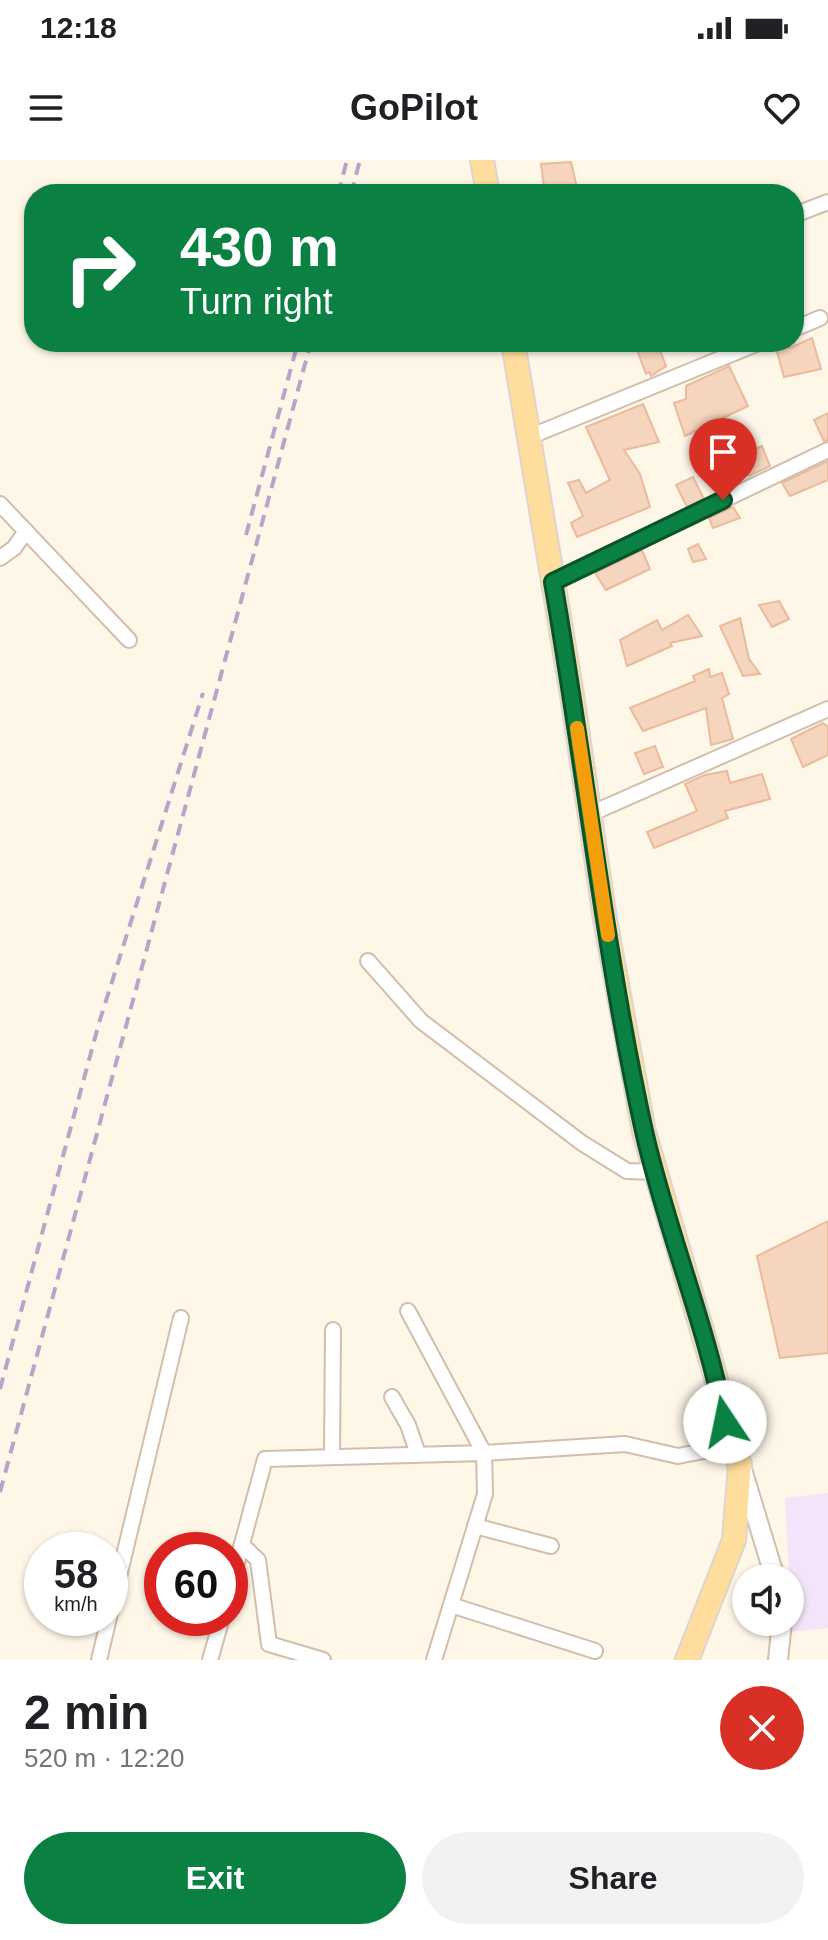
<!DOCTYPE html>
<meta charset="utf-8">
<style>
body{margin:0;font-family:Arial,sans-serif;background:#f2f2f2;color:#202124;height:100vh;display:flex;flex-direction:column;font-size:30px;white-space:nowrap}
*{box-sizing:border-box;margin:0}
p{font-size:26px;color:#757577}
.icon{flex:none;width:44px;height:44px;fill:none;stroke:currentColor;stroke-width:2;stroke-linecap:round;stroke-linejoin:round}
.map{position:relative;height:1500px;overflow:hidden}
.drawer{display:flex;flex-direction:column;background:#fff;flex:1}
.drawer>*{flex:none}
.hud{position:absolute;left:24px;top:24px;width:780px;height:168px;border-radius:32px;box-shadow:0 2px 6px #0004;background:#0b8043;color:#fff;overflow:hidden}
.tools{position:absolute;left:732px;top:1404px;display:grid;gap:16px}
.tools a{display:grid;place-items:center;width:72px;height:72px;border-radius:50%;background:#fff;box-shadow:0 2px 6px #0004;font-size:40px}
.speed{position:absolute;left:24px;top:1372px;display:flex;gap:16px;font-size:40px;font-weight:700;text-align:center}
.speed>*{display:grid;place-content:center;width:104px;height:104px;border-radius:50%;background:#fff;box-shadow:0 2px 6px #0004;line-height:1}
.speed small{font-size:20px;font-weight:400}
.speed .limit{border:12px solid #d22;background:#fff;color:#111}
.pin{position:absolute;display:grid;place-items:center;width:68px;height:68px;color:#fff;margin:-82px -34px;border-radius:50% 50% 50% 0;rotate:-45deg;box-shadow:0 0 8px #0007}
.pin .icon{rotate:45deg}
.me{position:absolute;width:88px;margin:-44px;rotate:349deg;stroke-linejoin:round;filter:drop-shadow(0 0 6px #0008)}
.turn{display:flex;align-items:center;gap:28px;height:168px;padding:0 24px;font-size:36px}
.turn .icon{width:104px;height:104px;stroke-width:2.5}
.turn b{display:block;font-size:56px;line-height:68px}
.round{display:grid;place-items:center;flex:none;width:84px;height:84px;border-radius:42px;background:#f2f2f2}
.overview{display:flex;align-items:center;justify-content:space-between;height:136px;padding:0 24px}
h1{font-size:48px;font-weight:700;line-height:60px}
.cta{display:flex;gap:16px;margin-top:auto;padding:16px 24px}
.cta a{flex:1;height:92px;border-radius:48px;background:#0b8043;color:#fff;font-size:32px;font-weight:700;line-height:92px;text-align:center}
.cta a+a{background:#f2f2f2;color:#202124}
.status{display:flex;justify-content:space-between;align-items:center;height:56px;padding:0 40px;background:#fff;direction:ltr}
.status svg{height:22px;fill:currentColor}
header{display:flex;justify-content:space-between;align-items:center;height:104px;padding:0 24px;background:#fff;font-size:36px;font-weight:700}
.map>svg:first-child{display:block}
</style>
<div class="status"><b>12:18</b><svg viewBox="0 0 49 12"><path d="M0 12V9h3v3zM5 12V6h3v6zM10 12V3h3v9zM15 12V0h3v12zM26 1h20v11H26zM47 4h2v5h-2z"/></svg></div>
<header><svg class="icon" aria-label="menu" viewBox="0 0 24 24"><path d="M4 6h16M4 12h16M4 18h16"/></svg>GoPilot<svg class="icon" aria-label="heart" viewBox="0 0 24 24"><path d="M12 20l-8-8c-3-5 5-10 8-4 3-6 11-1 8 4z"/></svg></header>
<div class="map">
<svg width="828" height="1500" viewBox="0 0 828 1500">
<rect width="100%" height="100%" fill="#fef6e7"/>
<polygon fill="#f3e4fa" points="828,1333 828,1468 792,1472 785,1338"/>
<g fill="#f5d5bd" stroke="#e9bb9c" stroke-width="2">
<polygon points="571,2 578,32 545,34 541,4"/>
<polygon points="812,178 821,209 784,217 775,185 787,182 790,188"/>
<polygon points="634,182 657,182 666,206 651,216 649,212 646,214"/>
<polygon points="729,206 748,246 685,276 674,243 686,239 686,226"/>
<polygon points="643,244 659,282 624,290 640,314 650,347 577,377 571,363 583,356 568,323 579,320 586,333 610,320 586,267"/>
<polygon points="828,253 828,280 824,281 814,260"/>
<polygon points="762,286 770,306 749,316 742,296"/>
<polygon points="828,301 828,320 790,336 782,323"/>
<polygon points="693,317 704,339 687,347 676,325"/>
<polygon points="733,347 740,358 713,368 709,358"/>
<polygon points="698,384 706,399 693,402 688,389"/>
<polygon points="642,390 650,409 606,430 595,413"/>
<polygon points="779,441 789,459 772,467 759,445"/>
<polygon points="688,455 702,476 670,483 672,486 627,506 620,480 657,460 662,470"/>
<polygon points="740,458 749,499 760,514 743,516 720,466"/>
<polygon points="709,509 710,517 722,513 729,534 722,538 733,579 711,585 706,548 643,571 630,548 695,521 693,516"/>
<polygon points="823,563 828,567 828,595 803,607 791,579"/>
<polygon points="655,586 663,607 644,614 635,593"/>
<polygon points="727,611 730,623 762,614 770,639 725,651 728,658 654,688 647,672 697,651 685,624 705,615"/>
<polygon points="828,1061 828,1193 780,1198 757,1096"/>
</g>
<g fill="none" stroke-linecap="round" stroke-linejoin="round">
<g stroke="#d1beac" stroke-width="18">
<g id="minor">
<polyline points="794,55 828,42"/>
<polyline points="794,169 820,158"/>
<polyline points="529,277 761,182"/>
<polyline points="0,344 129,480"/>
<polyline points="0,398 14,388 26,371"/>
<polyline points="553,422 828,290"/>
<polyline points="590,654 828,549"/>
<polyline points="368,801 421,861 582,983 627,1011 656,1012"/>
<polyline points="408,1151 484,1293 485,1334 434,1500"/>
<polyline points="392,1237 408,1265 418,1294"/>
<polyline points="332,1296 333,1170"/>
<polyline points="475,1366 551,1386"/>
<polyline points="242,1385 258,1400 269,1484 323,1500"/>
<polyline points="230,1428 265,1299 484,1293 625,1284 678,1296 730,1286"/>
<polyline points="451,1445 595,1491"/>
<polyline points="110,1454 181,1158"/>
<polyline points="99,1500 109,1458"/>
<polyline points="210,1500 222,1458"/>
</g>
</g>
<g stroke="#d1beac" stroke-width="22">
<g id="tertiary">
<polyline points="741,1306 775,1418"/>
<polyline points="778,1500 782,1462"/>
</g>
</g>
<g stroke="#dcd5d0" stroke-width="26">
<g id="primary">
<polyline points="482,0 488,34"/>
<polyline points="513,182 572,535 605,759 644,972 715,1215 730,1286 740,1304 734,1380 687,1500"/>
</g>
</g>
<use href="#minor" stroke="#fff" stroke-width="14"/>
<use href="#tertiary" stroke="#fff" stroke-width="18"/>
<use href="#primary" stroke="#ffdd9d" stroke-width="22"/>
<g stroke="#b9a4c9" stroke-width="4" stroke-dasharray="12 8" stroke-linecap="butt">
<polyline points="338,34 347,0"/>
<polyline points="351,34 360,0"/>
<polyline points="246,375 298,182"/>
<polyline points="0,1229 99,863 203,533"/>
<polyline points="0,1332 311,182"/>
</g>
</g>
<g fill="none" stroke-linecap="round" stroke-linejoin="round">
<g stroke="#07532c" stroke-width="20">
<path id="route" d="M723 340 553 422C585 605 604 790 644 971 666 1069 706 1163 725 1262"/>
</g>
<use href="#route" stroke="#0b8043" stroke-width="14"/>
<polyline stroke="#f59e0b" stroke-width="14" points="577,568 608,775"/>
</g>
</svg>
<div class="tools">
<a><svg class="icon" aria-label="sound" viewBox="0 0 24 24"><path d="M4 9h4l5-4v14l-5-4H4zM17 9q2 3 0 6"/></svg></a>
</div>
<div class="speed"><div>58<small>km/h</small></div><div class="limit">60</div></div>
<div class="pin" style="left:723px;top:340px;background:#d93025"><svg class="icon" aria-label="arrive" viewBox="0 0 24 24"><path d="M6 21V4h12l-3 4 3 4H6"/></svg></div>
<svg class="me" style="left:725px;top:1262px" viewBox="-20 -20 40 40"><circle r="19" fill="#fff"/><path d="M0-13L10 11 0 6-10 11z" fill="#0b8043"/></svg>
<div class="hud">
<div class="turn"><svg class="icon" aria-label="right" viewBox="0 0 24 24"><path d="M7 20v-9h11M14 6l5 5-5 5"/></svg><div><b>430 m</b>Turn right</div></div>
</div>
</div>
<section class="drawer">
<div class="overview"><div><h1>2 min</h1><p>520 m · 12:20</p></div><a class="round" style="background:#d93025;color:#fff"><svg class="icon" aria-label="close" viewBox="0 0 24 24"><path d="M6 6l12 12M18 6L6 18"/></svg></a></div>
<div class="cta"><a>Exit</a><a>Share</a></div>
</section>
